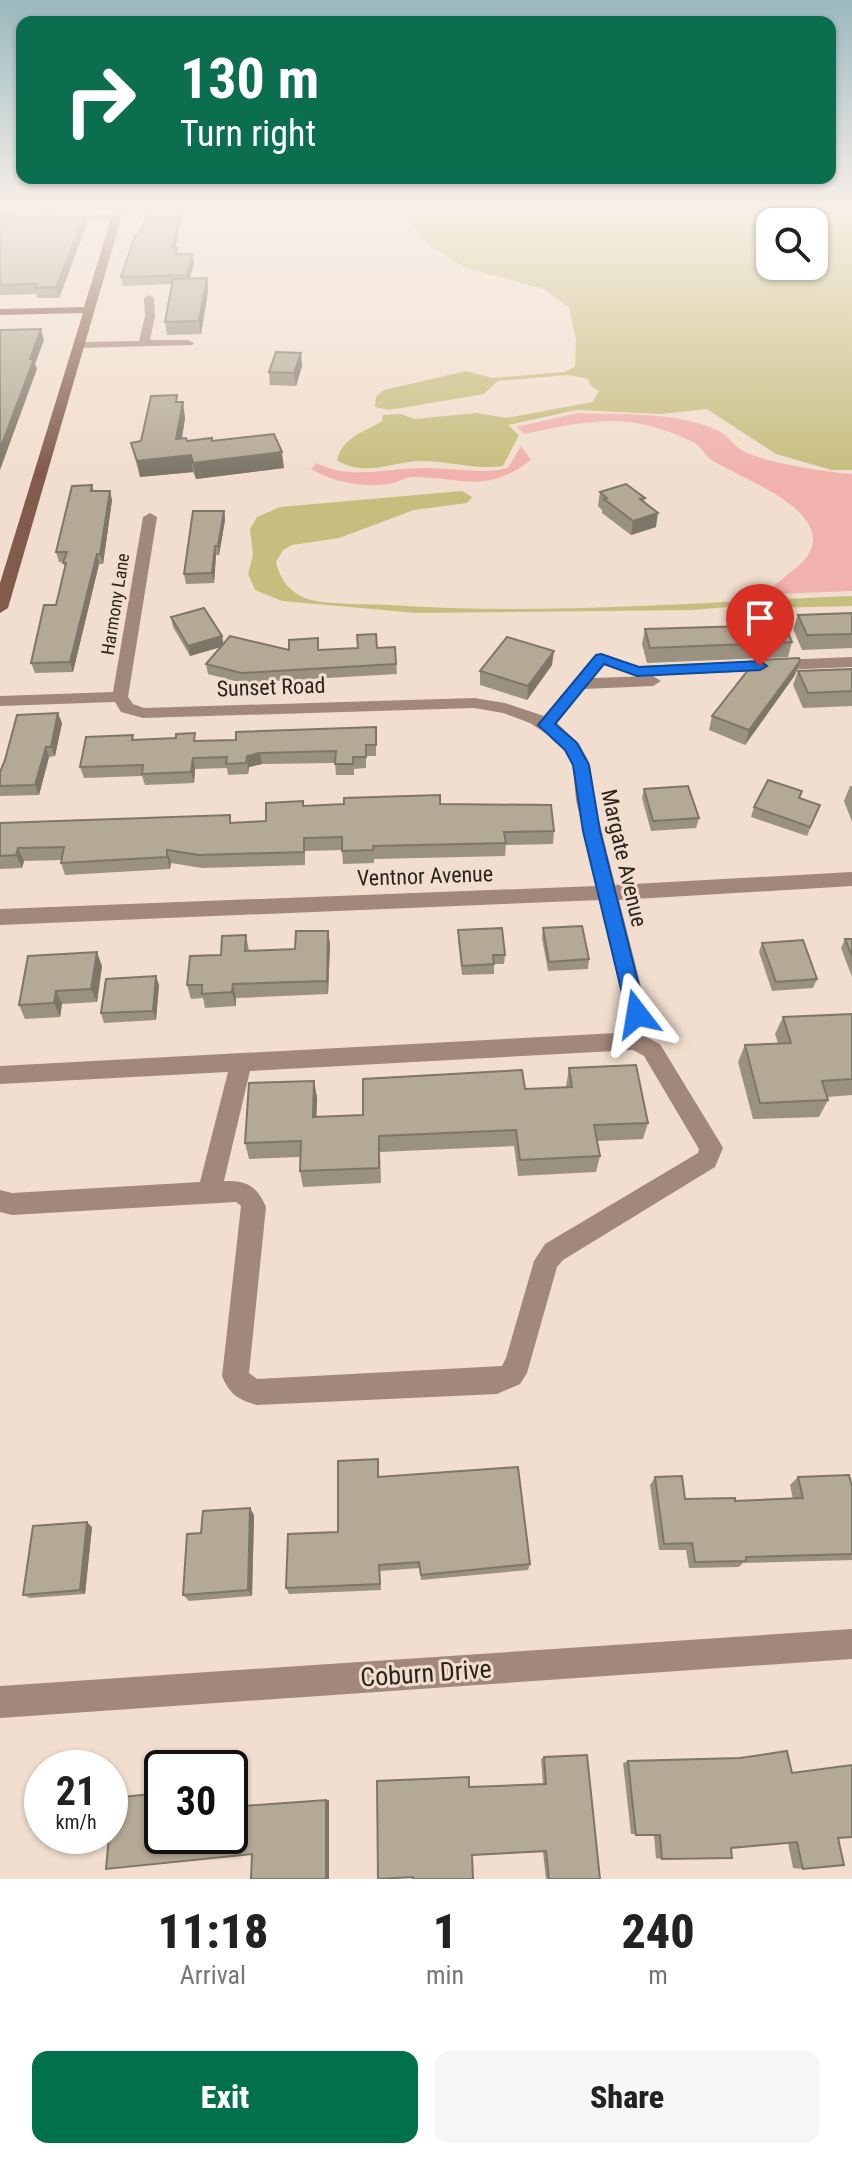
<!DOCTYPE html>
<style>
body{margin:0;font-family:"Roboto Condensed",sans-serif;background:#f6f6f6;color:#222;height:100vh;display:flex;flex-direction:column;font-size:30px;white-space:nowrap}
*{box-sizing:border-box;margin:0}
p{font-size:26px;color:#767676}
.icon{flex:none;width:44px;height:44px;fill:none;stroke:currentColor;stroke-width:2;stroke-linecap:round;stroke-linejoin:round}
.map{position:relative;height:1879px;overflow:hidden}
.drawer{display:flex;flex-direction:column;background:#fff;flex:1}
.drawer>*{flex:none}
.hud{position:absolute;left:16px;top:16px;width:820px;height:168px;border-radius:16px;box-shadow:0 2px 6px #0004;background:#0b6e4f;color:#fff;overflow:hidden}
.controls{position:absolute;left:756px;top:208px;display:grid;gap:16px}
.controls a{display:grid;place-items:center;width:72px;height:72px;border-radius:16px;background:#fff;box-shadow:0 2px 6px #0004;font-size:40px}
.speed{position:absolute;left:24px;top:1750px;display:flex;gap:16px;font-size:40px;font-weight:700;text-align:center}
.speed>*{display:grid;place-content:center;width:104px;height:104px;border-radius:50%;background:#fff;box-shadow:0 2px 6px #0004;line-height:1}
.speed small{font-size:20px;font-weight:400}
.speed .limit{border:4px solid #111;border-radius:12px;background:#fff;color:#111}
.pin{position:absolute;display:grid;place-items:center;width:68px;height:68px;color:#fff;margin:-82px -34px;border-radius:50% 50% 50% 0;rotate:-45deg;box-shadow:0 0 8px #0007}
.pin .icon{rotate:45deg}
.me{position:absolute;width:88px;margin:-44px;rotate:346deg;stroke-linejoin:round;filter:drop-shadow(0 0 6px #0008)}
.turn{display:flex;align-items:center;gap:28px;height:168px;padding:0 32px;font-size:36px}
.turn .icon{width:104px;height:104px;stroke-width:2.5}
.turn b{display:block;font-size:56px;line-height:68px}
.eta{display:flex;justify-content:space-evenly;align-items:center;height:136px;text-align:center}
.eta b{font-size:48px;font-weight:800;line-height:56px}
.primary-button{display:flex;gap:16px;margin-top:auto;padding:16px 32px}
.primary-button a{flex:1;height:92px;border-radius:16px;background:#00714a;color:#fff;font-size:32px;font-weight:800;line-height:92px;text-align:center}
.primary-button a+a{background:#f6f6f6;color:#222}
.map>svg:first-child{display:block}
</style>
<div class="map">
<svg width="852" height="1879" viewBox="0 0 852 1879">
<rect width="100%" height="100%" fill="#f1dece"/>
<g fill="#f1b2ad">
<path d="M578 413C623 415 677 411 719 431 728 436 734 446 743 451 762 462 829 473 852 474V591L775 594 774 586C788 572 812 562 813 540 813 502 737 477 710 459 704 454 701 446 693 442 673 432 651 425 629 422 598 418 556 427 525 434L516 427Z"/>
<path d="M521 446 531 460C485 495 462 477 413 477 404 477 397 483 389 484 363 488 333 482 311 469L317 463C349 481 391 467 427 468 455 468 480 475 508 468Z"/>
</g>
<g fill="#c6be7e" fill-rule="evenodd">
<path d="M398 209H852V470H832L776 454 707 409 661 414 576 410 508 425 519 435 503 466C472 470 451 461 422 461 393 461 364 478 337 460 343 436 364 433 382 421L383 415 400 414 415 419 477 413 507 418 593 402 599 391 590 385 588 379 567 375 498 381 484 394 389 410 375 407 376 397 384 390 466 371 493 378 564 372 575 367 576 340 569 307 544 289 466 268 426 243ZM770 222H814V266H770Z"/>
<path d="M462 491 472 497 467 503 414 510 339 538 292 545 283 550 276 562C280 579 288 591 305 598 321 605 370 604 389 605 543 616 698 602 852 596V606L771 608 753 605 691 610 417 613 282 601 255 590 248 574 253 555 250 529 257 517 280 507Z"/>
</g>
<g fill="none" stroke-linecap="round" stroke-linejoin="round">
<g fill="#a2877b" fill-rule="evenodd">
<polygon points="116,214 119,219 60,221 55,218 60,215"/>
<polygon points="149,295 154,298 155,316 150,340 188,340 194,343 192,345 78,348 72,345 78,342 139,341 145,316 144,298"/>
<polygon points="150,513 157,517 128,697 133,704 144,708 474,698 505,703 544,716 595,655 601,653 638,666 852,657 852,667 637,676 604,665 593,678 653,676 661,681 653,686 584,689 557,723 579,744 589,762 594,800 615,885 852,872 852,886 619,900 648,1014 644,1020 637,1023 630,1020 626,1014 600,900 0,925 0,909 596,886 576,800 573,767 566,751 557,741 530,723 503,713 474,708 143,718 121,712 115,702 0,706 0,696 113,692 143,517"/>
<path d="M636 1032 660 1044 719 1141 723 1148 715 1167 563 1260 557 1267 527 1373 520 1384 497 1394 257 1405C239 1400 229 1394 222 1376L241 1206 236 1202 12 1215 0 1212V1190L12 1193 200 1182 228 1072 0 1084V1066ZM633 1050 644 1056 699 1149 698 1153 545 1244 534 1261 506 1358 502 1366 257 1379 249 1373 266 1207C257 1186 247 1180 224 1181L250 1071Z"/>
<polygon points="852,1629 852,1659 0,1718 0,1686"/>
</g>
<polygon fill="#825b4b" fill-rule="evenodd" points="114,209 124,209 8,608 0,613 0,583 83,313 0,315 0,309 84,307"/>
</g>
<g fill="#9b9180">
<polygon points="0,209 92,209 91,212 0,213"/>
<polygon points="149,209 188,209 187,213 182,213 175,248 178,254 194,263 190,278 207,278 208,291 201,334 167,335 165,322 172,284 123,286 121,277"/>
<polygon points="85,214 87,224 59,298 37,298 36,294 0,295 0,215"/>
<polygon points="302,366 296,386 270,385 269,372"/>
<polygon points="179,402 185,418 182,438 187,441 212,441 284,468 196,479 193,472 140,477 131,443 141,441"/>
<polygon points="92,485 94,491 112,500 103,564 99,564 73,672 35,673 31,663 56,605 65,569 64,562 59,562 56,552"/>
<polygon points="600,492 645,498 644,502 656,527 631,535 602,513 602,510 598,506"/>
<polygon points="224,511 225,520 219,555 216,555 214,583 186,584 184,574"/>
<polygon points="852,613 852,648 802,650 793,629 798,615"/>
<polygon points="171,617 222,636 223,644 289,650 319,650 395,647 397,674 243,683 208,674 206,664 221,647 190,656 173,627"/>
<polygon points="645,629 792,642 788,657 647,663 642,644"/>
<polygon points="552,665 527,700 480,685 480,671"/>
<polygon points="852,669 852,706 803,708 793,685 798,671"/>
<polygon points="795,675 745,745 709,730 712,716"/>
<polygon points="62,723 55,756 49,757 39,795 0,796 0,772"/>
<polygon points="376,727 376,756 366,756 366,768 354,769 354,775 336,775 335,763 262,764 249,767 248,774 228,775 227,768 195,769 194,783 145,785 142,776 84,778 80,767 134,740 197,741 236,740"/>
<polygon points="850,786 852,786 852,822 844,801"/>
<polygon points="644,789 699,818 696,828 651,831 642,798"/>
<polygon points="802,791 799,798 820,805 807,836 751,817 754,807"/>
<polygon points="440,804 554,831 553,844 506,845 505,856 374,859 374,863 343,864 342,850 305,851 305,865 202,868 171,863 170,869 65,875 61,863 61,860 24,861 22,868 0,869 0,823 232,823 266,821 304,806"/>
<polygon points="543,928 589,959 588,969 548,971 542,938"/>
<polygon points="458,930 505,955 504,964 494,964 494,974 462,975 458,939"/>
<polygon points="328,931 330,945 328,994 236,998 236,1006 205,1008 203,998 191,999 187,985 221,955 246,935 249,951 295,949"/>
<polygon points="845,939 852,939 852,977 841,948"/>
<polygon points="762,943 817,979 813,988 772,991 759,952"/>
<polygon points="102,966 97,1002 62,1004 60,1017 25,1019 19,1005"/>
<polygon points="159,985 156,1020 104,1023 101,1013"/>
<polygon points="852,1014 852,1095 827,1097 828,1100 819,1117 753,1119 738,1062 745,1045 778,1043 775,1034 783,1017"/>
<polygon points="569,1068 648,1123 643,1139 597,1141 600,1156 596,1172 518,1176 514,1146 380,1152 381,1183 303,1187 300,1171 300,1157 249,1159 245,1143 314,1081 317,1098 316,1117 363,1115 525,1089 566,1087"/>
<polygon points="378,1459 379,1477 530,1564 528,1570 421,1580 420,1568 380,1571 381,1590 289,1594 286,1588 338,1532"/>
<polygon points="655,1477 685,1499 735,1501 793,1499 790,1485 798,1477 852,1487 852,1560 743,1563 739,1567 689,1568 686,1550 659,1550 650,1485"/>
<polygon points="254,1515 252,1596 189,1601 183,1595"/>
<polygon points="92,1527 85,1594 30,1598 23,1595"/>
<polygon points="544,1757 600,1879 546,1879 543,1852 472,1855 469,1787 543,1784 541,1759"/>
<polygon points="628,1761 792,1773 838,1838 803,1869 793,1868 788,1843 731,1848 662,1859 656,1858 654,1835 631,1834 623,1763"/>
</g>
<g fill="#7e7668">
<polygon points="180,209 182,209 182,213 174,257 172,248"/>
<polygon points="85,214 87,224 59,298 56,287"/>
<polygon points="192,254 194,263 188,284 187,275"/>
<polygon points="207,278 208,291 201,334 199,321"/>
<polygon points="41,329 44,340 35,364 37,369 0,470 0,449"/>
<polygon points="301,353 302,366 296,386 294,373"/>
<polygon points="183,402 185,418 179,455 176,439"/>
<polygon points="282,452 284,468 196,479 193,463"/>
<polygon points="191,455 193,472 140,477 137,461"/>
<polygon points="110,491 112,500 103,564 100,554"/>
<polygon points="224,511 225,520 219,555 218,546"/>
<polygon points="658,513 656,527 631,535 633,521"/>
<polygon points="215,546 216,555 214,583 212,573"/>
<polygon points="97,554 99,564 73,672 70,662"/>
<polygon points="222,636 224,646 190,656 188,646"/>
<polygon points="554,651 552,665 527,700 528,686"/>
<polygon points="800,661 795,675 745,745 749,730"/>
<polygon points="58,713 62,723 55,756 51,747"/>
<polygon points="46,747 49,757 39,795 35,785"/>
<polygon points="260,753 262,764 249,767 248,774 247,756"/>
<polygon points="193,758 195,769 194,783 191,772"/>
<polygon points="18,848 24,861 22,868 16,855"/>
<polygon points="167,850 171,863 170,869 167,857"/>
<polygon points="328,931 330,945 328,994 327,981"/>
<polygon points="97,952 102,966 97,1002 91,989"/>
<polygon points="156,976 159,985 156,1020 153,1011"/>
<polygon points="233,984 236,998 236,1006 232,992"/>
<polygon points="56,991 62,1004 60,1017 54,1003"/>
<polygon points="314,1081 317,1098 316,1133 313,1117"/>
<polygon points="250,1508 254,1515 252,1596 248,1590"/>
<polygon points="87,1522 92,1527 85,1594 80,1590"/>
<rect x="326" y="1800" width="3" height="79"/>
</g>
<g fill="#b4a995" stroke="#7e7668" stroke-width="2">
<polygon points="149,209 180,209 172,248 177,248 175,254 192,254 187,275 121,277 135,236 138,236"/>
<polygon points="85,214 56,287 35,288 36,284 0,285 0,215"/>
<polygon points="207,278 199,321 165,322 173,279"/>
<polygon points="41,329 30,359 34,359 0,449 0,330"/>
<polygon points="276,352 301,353 294,373 269,372"/>
<polygon points="177,395 176,402 183,402 176,439 186,438 187,441 212,438 212,441 274,434 282,452 193,463 191,455 137,461 131,443 141,441 151,396"/>
<polygon points="626,484 645,498 640,499 658,513 633,521 604,499 607,498 600,492"/>
<polygon points="92,485 91,491 110,491 100,554 97,554 70,662 31,663 44,605 56,605 66,563 63,563 67,552 56,552 72,486"/>
<polygon points="193,511 224,511 218,546 215,546 212,573 184,574"/>
<polygon points="204,608 222,636 188,646 171,617"/>
<polygon points="852,613 852,634 807,635 798,615"/>
<polygon points="784,623 792,642 650,648 645,629 783,625"/>
<polygon points="376,634 377,648 395,647 396,664 241,673 206,664 230,636 289,650 289,640 318,638 318,650 358,648 357,635"/>
<polygon points="507,637 554,651 528,686 480,671"/>
<polygon points="799,658 800,661 749,730 712,716 756,660"/>
<polygon points="852,669 852,691 808,693 798,671"/>
<polygon points="58,713 51,747 46,747 35,785 0,786 0,772 5,760 17,715"/>
<polygon points="376,727 376,745 366,745 366,757 353,757 353,764 335,764 336,751 260,753 247,756 246,763 226,764 227,757 193,758 191,772 142,774 143,765 80,767 86,737 133,735 132,740 176,738 176,734 195,733 194,741 236,740 236,732"/>
<polygon points="768,780 802,791 799,798 820,805 810,827 754,807"/>
<polygon points="688,786 699,818 653,821 644,789"/>
<polygon points="440,795 440,804 551,805 554,831 504,832 506,843 373,846 373,850 342,851 342,837 304,838 304,852 199,855 167,850 167,857 61,863 64,847 18,848 16,855 0,856 0,823 230,815 230,823 266,821 266,803 303,801 303,806 344,804 344,798"/>
<polygon points="582,926 589,959 549,962 543,928"/>
<polygon points="502,928 505,955 493,955 494,964 462,966 458,930"/>
<polygon points="296,931 328,931 327,981 233,984 232,992 202,994 202,985 187,985 190,956 221,955 222,936 246,935 245,951 295,949"/>
<polygon points="845,939 852,939 852,956"/>
<polygon points="803,940 817,979 776,982 762,943"/>
<polygon points="97,952 91,989 56,991 54,1003 19,1005 28,956"/>
<polygon points="156,976 153,1011 101,1013 106,979"/>
<polygon points="852,1014 852,1079 822,1081 828,1100 760,1103 745,1045 791,1043 783,1017"/>
<polygon points="636,1065 648,1123 594,1125 600,1156 520,1160 516,1130 379,1136 379,1168 300,1171 301,1141 245,1143 249,1083 314,1081 313,1117 363,1115 363,1079 522,1070 525,1089 572,1087 569,1068"/>
<polygon points="378,1459 378,1477 518,1467 530,1564 421,1575 419,1562 379,1565 380,1584 286,1588 288,1534 338,1532 338,1461"/>
<polygon points="849,1475 852,1487 852,1554 746,1557 746,1561 695,1562 692,1543 664,1544 655,1477 682,1476 685,1499 735,1498 735,1501 803,1498 798,1477"/>
<polygon points="250,1508 248,1590 183,1595 187,1534 201,1533 203,1511"/>
<polygon points="87,1522 80,1590 23,1595 33,1526"/>
<polygon points="787,1751 792,1773 852,1765 852,1837 838,1838 844,1865 803,1869 797,1842 731,1848 732,1858 662,1859 660,1835 636,1835 628,1761 740,1758"/>
<polygon points="587,1755 600,1879 549,1879 546,1851 472,1855 473,1879 413,1879 413,1877 378,1879 377,1781 469,1777 469,1787 546,1784 544,1757"/>
<polygon points="162,1793 162,1836 230,1836 230,1807 326,1800 326,1879 251,1879 252,1854 106,1869 109,1836 110,1836 112,1798"/>
</g>
<linearGradient id="sky" x2="0" y2="1"><stop stop-color="#9ab8be"/><stop offset="0.44" stop-color="#f9f0e9"/><stop offset="1" stop-color="#f9f0e9" stop-opacity="0"/></linearGradient>
<rect width="852" height="472" fill="url(#sky)"/>
<polygon fill="#1a73e8" stroke="#114b97" stroke-width="2" points="601,654 639,667 760,661 767,666 760,670 637,676 604,664 555,724 577,743 589,765 600,831 646,1014 644,1020 630,1020 627,1014 583,831 573,765 565,750 538,725 596,655"/>
<g text-anchor="middle" dominant-baseline="central" stroke-width="6" stroke-linejoin="round" paint-order="stroke">
<g font-size="18" fill="#2b241e" stroke="#f1dece">
<text transform="translate(115 604) rotate(-81)">Harmony Lane</text>
</g>
<g font-size="22" fill="#2b241e" stroke="#f1dece">
<text transform="translate(271 687) rotate(-2)">Sunset Road</text>
<text transform="translate(624 858) rotate(77)">Margate Avenue</text>
<text transform="translate(425 876) rotate(-2)">Ventnor Avenue</text>
</g>
<g font-size="26" fill="#2b241e" stroke="#f1dece">
<text transform="translate(426 1673) rotate(-4)">Coburn Drive</text>
</g>
</g>
</svg>
<div class="controls">
<a><svg class="icon" aria-label="search" viewBox="0 0 24 24"><circle cx="10" cy="10" r="6"/><path d="M15 15l6 6"/></svg></a>
</div>
<div class="speed"><div>21<small>km/h</small></div><div class="limit">30</div></div>
<div class="pin" style="left:760px;top:666px;background:#d93025"><svg class="icon" aria-label="arrive" viewBox="0 0 24 24"><path d="M6 21V4h12l-3 4 3 4H6"/></svg></div>
<svg class="me" style="left:637px;top:1014px" viewBox="-20 -20 40 40"><path d="M0-17L14 15 0 8-14 15z" fill="#1a73e8" stroke="#fff" stroke-width="4"/></svg>
<div class="hud">
<div class="turn"><svg class="icon" aria-label="right" viewBox="0 0 24 24"><path d="M7 20v-9h11M14 6l5 5-5 5"/></svg><div><b>130 m</b>Turn right</div></div>
</div>
</div>
<section class="drawer">
<div class="eta">
<div><b>11:18</b><p>Arrival</p></div>
<div><b>1</b><p>min</p></div>
<div><b>240</b><p>m</p></div>
</div>
<div class="primary-button"><a>Exit</a><a>Share</a></div>
</section>
